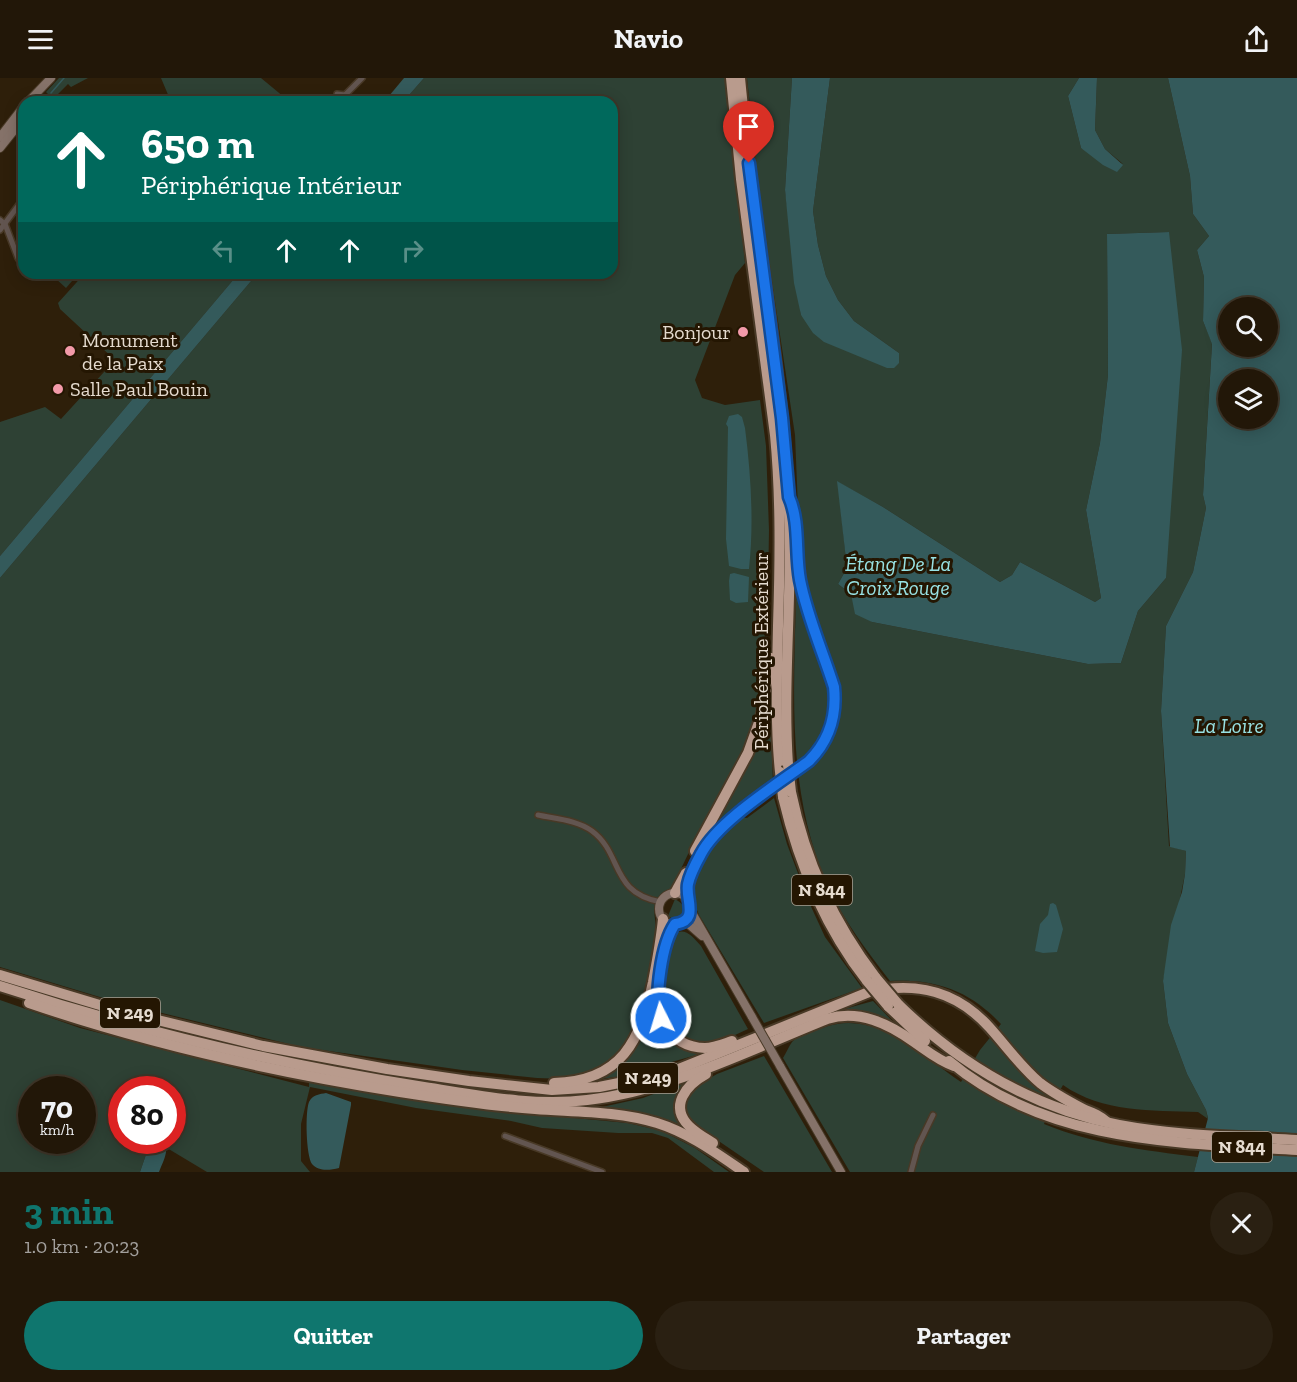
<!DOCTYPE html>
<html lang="fr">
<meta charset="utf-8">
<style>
body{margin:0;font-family:"Zilla Slab",serif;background:#2a2012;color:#f1f3f6;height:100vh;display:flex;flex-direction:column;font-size:22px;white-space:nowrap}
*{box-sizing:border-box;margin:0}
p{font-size:20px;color:#a29f9c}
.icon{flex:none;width:33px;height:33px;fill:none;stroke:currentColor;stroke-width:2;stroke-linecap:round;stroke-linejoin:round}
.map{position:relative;height:1094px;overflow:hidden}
.panel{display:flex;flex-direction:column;background:#221708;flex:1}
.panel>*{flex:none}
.banner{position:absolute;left:18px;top:18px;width:600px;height:183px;border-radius:18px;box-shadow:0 3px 15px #0003,0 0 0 2px #3f3629;background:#00695c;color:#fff;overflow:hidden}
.controls{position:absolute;left:1218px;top:219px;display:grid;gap:12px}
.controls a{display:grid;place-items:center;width:60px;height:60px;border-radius:50%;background:#221708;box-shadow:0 3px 15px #0003,0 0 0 2px #3f3629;font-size:30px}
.speed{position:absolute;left:18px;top:998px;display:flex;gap:12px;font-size:30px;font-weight:700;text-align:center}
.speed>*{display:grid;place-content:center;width:78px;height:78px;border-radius:50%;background:#221708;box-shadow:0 3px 15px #0003,0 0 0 2px #3f3629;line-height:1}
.speed small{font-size:15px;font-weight:400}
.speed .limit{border:9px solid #d22;background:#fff;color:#111}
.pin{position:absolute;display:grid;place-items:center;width:51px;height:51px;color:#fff;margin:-62px -26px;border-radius:50% 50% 50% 0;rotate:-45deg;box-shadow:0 0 6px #0007}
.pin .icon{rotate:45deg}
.me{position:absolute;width:66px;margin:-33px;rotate:355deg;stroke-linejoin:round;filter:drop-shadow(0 0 4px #0008)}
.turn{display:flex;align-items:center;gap:21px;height:126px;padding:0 24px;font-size:27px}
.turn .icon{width:78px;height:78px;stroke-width:2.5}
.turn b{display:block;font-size:42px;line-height:51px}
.lanes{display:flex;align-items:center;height:57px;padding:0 24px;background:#0003;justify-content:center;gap:30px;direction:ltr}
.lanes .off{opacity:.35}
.round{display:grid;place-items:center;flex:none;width:63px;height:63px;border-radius:32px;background:#2a2012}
.summary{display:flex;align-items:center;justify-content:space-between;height:102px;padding:0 24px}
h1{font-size:36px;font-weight:800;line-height:45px;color:#0f766e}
.cta{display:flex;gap:12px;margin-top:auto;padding:12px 24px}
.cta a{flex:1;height:69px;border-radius:36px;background:#0f766e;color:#fff;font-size:24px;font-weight:800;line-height:69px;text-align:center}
.cta a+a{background:#2a2012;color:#f1f3f6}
header{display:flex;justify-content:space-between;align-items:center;height:78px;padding:0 24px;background:#221708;font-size:27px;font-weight:800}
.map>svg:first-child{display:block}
</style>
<header><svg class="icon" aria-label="menu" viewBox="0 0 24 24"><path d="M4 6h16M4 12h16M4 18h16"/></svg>Navio<svg class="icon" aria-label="share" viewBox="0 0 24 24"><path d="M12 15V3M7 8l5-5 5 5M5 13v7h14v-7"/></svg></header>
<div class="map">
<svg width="1297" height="1094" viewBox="0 0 1297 1094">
<rect width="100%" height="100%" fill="#2e1f0a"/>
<g fill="#2e4134" fill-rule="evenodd">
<polygon points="59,0 88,0 71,9 68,6 53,21 46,14"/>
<polygon points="161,0 261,0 290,24 166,24 169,19"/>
<path d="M424 0H726L745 185 735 197 695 302 702 320 725 327 760 322 766 368 769 452 767 574 762 617 752 652 736 689 689 774 672 810 660 818 654 831 656 852 645 912 663 915 672 857C685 848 692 858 701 868L748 951 720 964 706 966 700 976 622 998 595 1002 537 1000 462 992 301 969 113 923 0 889V500L258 195H612V24H403Z"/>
<path d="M747 0H792L785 112 801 237 899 275 854 243 838 222 826 198 818 167 813 133 830 0H1079L1068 18 1081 70 1123 86 1105 71 1095 52 1097 0H1168L1190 98 1193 136 1209 158 1197 172 1204 199 1203 243 1212 265 1203 417 1206 430 1193 494 1166 548 1161 633 1169 768 1186 773 1185 796 1163 903 1168 945 1187 996 1206 1032 1208 1041 1198 1034C1151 1032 1103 1035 1063 1007L1050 1030 1044 1046C1096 1067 1143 1072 1198 1079L1194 1094H850L783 980C786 975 789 968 792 964 798 957 813 953 822 950 876 930 919 976 961 1004L980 972 1001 946C969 912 936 901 890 903 867 873 843 842 828 808 786 714 794 616 796 516L806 512 800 479 795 357 761 130ZM1169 154 1166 500 1138 533 1121 585 1088 586 872 544 851 516 838 506 847 490 838 404 883 429 1000 504 1012 497 1020 484 1095 524 1101 520 1086 432 1100 365 1108 297 1107 156Z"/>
<polygon points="59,195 79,195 66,210 55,200"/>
<polygon points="85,195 239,195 0,478 0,344 45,329 61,341 115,282 60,231 58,225"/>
<polygon points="770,622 773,706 717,748 715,746 758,663"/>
<polygon points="774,720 787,766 808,822 825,859 862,910 764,945 699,837 692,820 692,814 696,799 705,778 712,766 739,739 747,740"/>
<path d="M675 821C684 826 688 833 679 841H673L668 838Z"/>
<path d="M0 922 80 950 309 1009V1004L478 1031 628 1045 662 1053 695 1070 729 1094H714L668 1060 652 1055H618L542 1050 511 1043 416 1030 310 1009 301 1046V1083L310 1094H207L167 1070 166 1067 158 1062H172V1011H122V1062H151L140 1094H0ZM32 1011H82V1062H32Z"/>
<path d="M873 923 901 952C871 935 866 933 830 935Z"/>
<polygon points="764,978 832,1094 764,1094 704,1053 686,1052 601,1032 602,1029 643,1020 685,1004 693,1010 717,996"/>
</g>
<g fill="#345a5b" fill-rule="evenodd">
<polygon points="404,0 424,0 403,24 384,24"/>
<polygon points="792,0 830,0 813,133 818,167 826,198 838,222 854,243 899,275 899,285 894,290 887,290 824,264 813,255 801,237 794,205 785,112"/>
<polygon points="1079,0 1097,0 1095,52 1105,71 1123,87 1117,94 1103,87 1081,70 1068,18"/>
<path d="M1168 0H1297V1094H1194L1208 1040 1206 1032 1187 996 1168 945 1163 903 1171 847 1182 814 1185 796 1186 773 1170 769 1161 633 1166 548 1193 494 1206 430 1203 417 1212 266 1203 243 1204 199 1197 172 1209 158 1193 136 1190 98ZM1228 230H1268V268H1228ZM1228 302H1268V340H1228Z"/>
<polygon points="1169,154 1182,272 1166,500 1138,533 1121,585 1088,586 872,544 855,536 851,516 838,506 847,490 837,403 883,429 1000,504 1012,497 1020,484 1095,524 1101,520 1086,432 1100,365 1108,297 1107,156"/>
<polygon points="239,195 258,195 0,500 0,478"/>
<path d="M738 336 742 339 745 350C751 396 754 445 749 491H741L729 488 726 461 728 349 726 346 729 338Z"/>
<polygon points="734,495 749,499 748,524 736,525 730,522 729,503 730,496"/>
<polygon points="1053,825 1056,827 1063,851 1057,874 1043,875 1035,873 1040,846 1048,837 1050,826"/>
<path d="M326 1015 351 1024V1027L339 1090C330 1092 319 1094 312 1086 306 1077 305 1034 309 1024 312 1017 320 1016 326 1015Z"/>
<path d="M151 1062C175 1062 165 1079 159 1094H140Z"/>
</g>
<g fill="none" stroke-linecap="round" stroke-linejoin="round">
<polyline stroke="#345a5b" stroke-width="1.5" points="51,15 64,0"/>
<g stroke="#483926" stroke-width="8">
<g id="street">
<polyline points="337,16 345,17 362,0"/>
<polyline points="0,142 5,146 18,180"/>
<polyline points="0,152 24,120"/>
<path d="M538 737C556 741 577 742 592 753 623 776 610 815 661 824"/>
<polyline points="505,1058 602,1094"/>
<polyline points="911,1094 918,1068 933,1037"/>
</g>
</g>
<g stroke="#483926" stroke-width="10">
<g id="secondary">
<polyline points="28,24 51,0"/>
<polyline points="0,59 24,28"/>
<polyline points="0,70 24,40"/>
<circle cx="675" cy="831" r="16"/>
<polyline points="691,833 752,939"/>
<polyline points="685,843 702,858"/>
<polyline points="780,988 841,1094"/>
</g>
</g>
<g stroke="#483926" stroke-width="14">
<g id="highway">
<path d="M731 0 741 101 775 357C781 420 780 484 778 548 777 597 775 645 780 694"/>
<path d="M740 0C753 139 780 276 788 415 794 506 782 597 788 687"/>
<path d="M791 714C805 782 833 844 876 900"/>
<path d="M783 719C799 787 824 848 867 903"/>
<polyline points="695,773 748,675 762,636 771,580"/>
<polyline points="675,815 686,795"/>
<path d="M687 820C689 756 764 717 809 683 830 662 837 638 834 609L802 515 795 450"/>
<polyline points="666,869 670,854 675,846"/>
<path d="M0 897 113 931 263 968 387 991 469 1003 552 1012 599 1009 669 995 869 914C917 903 957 913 990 950 1007 969 1021 989 1040 1005 1053 1015 1068 1023 1083 1031 1093 1035 1099 1037 1107 1044"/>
<path d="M660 902C654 934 667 969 705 970 714 970 723 966 732 963"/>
<path d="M0 908C138 953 281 987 424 1009 477 1017 534 1029 587 1022 672 1012 749 972 827 941 859 931 889 946 914 964 927 973 939 983 954 988"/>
<path d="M29 925C149 966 274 994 400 1014 445 1021 490 1028 535 1031 575 1034 618 1033 657 1045 689 1055 716 1075 744 1094"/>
<path d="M898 926C960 987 1034 1030 1119 1047 1177 1058 1238 1058 1297 1062"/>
<polyline points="888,928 925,963"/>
<path d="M949 983C1047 1065 1176 1065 1297 1072"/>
<path d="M706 996C686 1007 669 1028 689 1048 696 1055 705 1060 713 1065"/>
<path d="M554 1005C622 1003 640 963 653 904 657 883 661 862 663 841"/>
</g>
</g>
<use href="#street" stroke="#625550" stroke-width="5"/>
<use href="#secondary" stroke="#857269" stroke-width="8"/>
<use href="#highway" stroke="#b99b8d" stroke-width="10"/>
<g stroke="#483926" stroke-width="10" stroke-linecap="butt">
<polyline id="secondary-bridge" points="752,939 780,988"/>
</g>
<g stroke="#483926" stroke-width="14" stroke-linecap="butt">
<g id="highway-bridge">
<polyline points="788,687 791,714"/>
<polyline points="780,694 783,719"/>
<polyline points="876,900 898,926"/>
<polyline points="867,903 888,928"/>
</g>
</g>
<use href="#secondary-bridge" stroke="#857269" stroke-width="8"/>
<use href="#highway-bridge" stroke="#b99b8d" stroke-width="10"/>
</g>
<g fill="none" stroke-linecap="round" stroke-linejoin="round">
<g stroke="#114b97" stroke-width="15">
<path id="route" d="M661 940C654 918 662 865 675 846 700 843 685 821 688 806 690 796 696 785 701 776 718 743 778 706 809 683 830 662 837 638 834 609 823 574 807 538 800 502 795 475 800 444 789 419L782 340 749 85"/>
</g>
<use href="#route" stroke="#1a73e8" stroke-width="10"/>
</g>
<g fill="#f39aa9" stroke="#241602" stroke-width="2">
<circle cx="743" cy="254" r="6"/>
<circle cx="70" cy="273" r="6"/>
<circle cx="58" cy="311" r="6"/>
</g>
<g text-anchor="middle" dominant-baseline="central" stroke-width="6" stroke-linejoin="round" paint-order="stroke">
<g fill="#241602" stroke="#aba092" stroke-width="1.5">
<rect x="792" y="797" width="60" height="30" rx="4.5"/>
<rect x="100" y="920" width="60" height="30" rx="4.5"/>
<rect x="618" y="985" width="60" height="30" rx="4.5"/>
<rect x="1212" y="1054" width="60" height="30" rx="4.5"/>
</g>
<g font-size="18" font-weight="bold" fill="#e5dbcf">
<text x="822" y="812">N 844</text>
<text x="130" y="935">N 249</text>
<text x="648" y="1000">N 249</text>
<text x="1242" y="1069">N 844</text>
</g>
<g font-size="20" fill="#e5dbcf" stroke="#241602" text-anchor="start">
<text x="731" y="254" text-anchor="end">Bonjour</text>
<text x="82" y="262">Monument<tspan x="82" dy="23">de la Paix</tspan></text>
<text x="70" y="311">Salle Paul Bouin</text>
</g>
<g font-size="20" fill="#e5dbcf" stroke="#241602">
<text transform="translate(761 573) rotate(-90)">Périphérique Extérieur</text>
</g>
<g font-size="21" font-style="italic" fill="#98e2e4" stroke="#241602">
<text x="898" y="485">Étang De La<tspan x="898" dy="24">Croix Rouge</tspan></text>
<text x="1229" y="647">La Loire</text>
</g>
</g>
</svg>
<div class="controls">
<a><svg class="icon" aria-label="search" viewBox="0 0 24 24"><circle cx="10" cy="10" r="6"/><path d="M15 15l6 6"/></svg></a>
<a><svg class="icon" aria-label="layers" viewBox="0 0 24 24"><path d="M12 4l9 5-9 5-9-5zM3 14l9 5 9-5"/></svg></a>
</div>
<div class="speed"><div>70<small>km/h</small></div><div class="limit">80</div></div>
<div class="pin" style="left:749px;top:85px;background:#d93025"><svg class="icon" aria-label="arrive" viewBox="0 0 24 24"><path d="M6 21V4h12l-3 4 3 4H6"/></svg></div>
<svg class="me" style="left:661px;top:940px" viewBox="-20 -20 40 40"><circle r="17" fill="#1a73e8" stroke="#fff" stroke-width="3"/><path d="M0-11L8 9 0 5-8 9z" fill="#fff"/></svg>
<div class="banner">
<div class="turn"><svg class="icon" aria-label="ahead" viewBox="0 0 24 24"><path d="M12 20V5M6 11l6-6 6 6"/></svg><div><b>650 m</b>Périphérique Intérieur</div></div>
<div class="lanes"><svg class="icon off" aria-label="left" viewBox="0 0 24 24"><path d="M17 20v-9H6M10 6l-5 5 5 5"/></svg><svg class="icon" aria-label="ahead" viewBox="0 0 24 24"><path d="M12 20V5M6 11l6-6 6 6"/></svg><svg class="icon" aria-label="ahead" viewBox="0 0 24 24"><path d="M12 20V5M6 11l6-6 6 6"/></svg><svg class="icon off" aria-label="right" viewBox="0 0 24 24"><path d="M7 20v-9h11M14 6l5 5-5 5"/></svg></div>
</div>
</div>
<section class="panel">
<div class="summary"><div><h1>3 min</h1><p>1.0 km · 20:23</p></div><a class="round"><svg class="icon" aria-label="close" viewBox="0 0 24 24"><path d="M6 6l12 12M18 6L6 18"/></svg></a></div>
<div class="cta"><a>Quitter</a><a>Partager</a></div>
</section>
